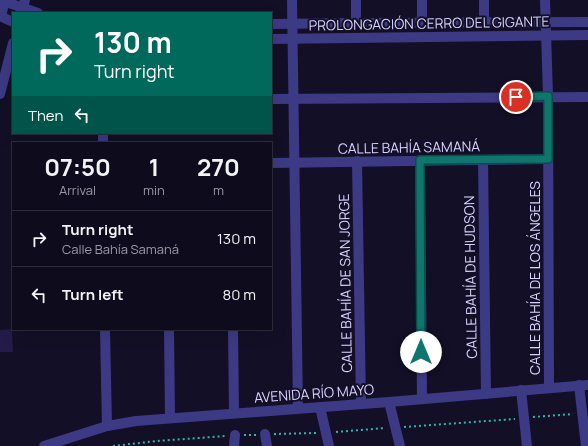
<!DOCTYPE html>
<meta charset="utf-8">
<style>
body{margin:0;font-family:Manrope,sans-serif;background:#1c1929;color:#f1f3f6;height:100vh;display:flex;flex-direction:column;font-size:15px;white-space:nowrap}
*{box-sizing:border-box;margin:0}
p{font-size:13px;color:#9b9ba3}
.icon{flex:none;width:22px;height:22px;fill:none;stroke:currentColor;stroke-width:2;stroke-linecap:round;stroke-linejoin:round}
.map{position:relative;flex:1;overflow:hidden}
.panel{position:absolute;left:12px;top:142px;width:260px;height:188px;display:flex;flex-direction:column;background:#0e0b1c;border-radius:0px;box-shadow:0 4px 16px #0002,0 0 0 1px #2e2b3b}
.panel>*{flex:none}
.banner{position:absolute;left:12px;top:12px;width:260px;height:122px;border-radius:0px;box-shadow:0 4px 16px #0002,0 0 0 1px #2e2b3b;background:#00695c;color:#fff;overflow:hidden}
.pin{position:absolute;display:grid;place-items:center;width:34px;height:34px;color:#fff;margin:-17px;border:2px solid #fff;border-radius:50%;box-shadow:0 1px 4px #0007}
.me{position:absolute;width:44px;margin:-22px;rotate:0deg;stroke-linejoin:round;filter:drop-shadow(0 0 3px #0008)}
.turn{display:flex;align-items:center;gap:14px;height:84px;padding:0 16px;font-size:18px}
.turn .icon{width:52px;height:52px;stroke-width:2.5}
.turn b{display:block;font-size:28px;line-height:34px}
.then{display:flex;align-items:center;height:38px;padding:0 16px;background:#0003;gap:8px;font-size:15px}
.eta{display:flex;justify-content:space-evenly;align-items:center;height:68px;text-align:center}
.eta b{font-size:24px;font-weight:700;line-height:28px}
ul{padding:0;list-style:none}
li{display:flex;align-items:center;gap:12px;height:56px;padding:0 16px;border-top:1px solid #2e2b3b}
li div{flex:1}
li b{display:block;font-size:15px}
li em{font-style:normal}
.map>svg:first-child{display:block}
</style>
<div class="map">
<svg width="588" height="446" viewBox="0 0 588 446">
<rect width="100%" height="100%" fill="#130f26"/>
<polygon fill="#241b47" points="12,329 13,352 0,352 0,330"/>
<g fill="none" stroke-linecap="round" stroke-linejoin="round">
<g stroke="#2fb8b0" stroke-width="2" stroke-dasharray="2 3" stroke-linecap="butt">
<polyline points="533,417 573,414"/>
<polyline points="404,427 515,419"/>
<polyline points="336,432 385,428"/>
<polyline points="274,434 316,433"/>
<polyline points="244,435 256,435"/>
<polyline points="113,446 157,441 226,436"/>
</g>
<g stroke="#3d3a85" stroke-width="10">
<polyline points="0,0 38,13"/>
<polyline points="292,0 298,408"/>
<polyline points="356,0 356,23"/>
<polyline points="422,0 422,22"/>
<polyline points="484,0 484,22"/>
<polyline points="545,0 548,96 549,388"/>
<polyline points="0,16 13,22"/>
<polyline points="271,24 356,23 588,22"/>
<polyline points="271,39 588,35"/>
<polyline points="271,99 588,97"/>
<polyline points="103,143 103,133"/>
<polyline points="420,160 422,399"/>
<polyline points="483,160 486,394"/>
<polyline points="357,161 361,404"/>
<polyline points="271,163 548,159"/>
<polyline points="105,329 107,426"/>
<polyline points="169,329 170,418"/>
<polyline points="233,329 234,413"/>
<polyline points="579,385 586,446"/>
<polyline points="521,390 527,446"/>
<polyline points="389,402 400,446"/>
<polyline points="320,407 329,446"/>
<polyline points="265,434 267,446"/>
<polyline points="44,446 107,426 136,421 389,402 588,385"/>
<polyline points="234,446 235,435"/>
</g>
<g stroke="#3d3a85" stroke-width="10">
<polyline points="21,13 25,0"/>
<polyline points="1,16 5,0"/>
<polyline points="0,94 13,43"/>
</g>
</g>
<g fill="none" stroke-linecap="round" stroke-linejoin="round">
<g stroke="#0a4d48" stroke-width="10">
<polyline id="route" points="421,352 420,160 548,159 548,96 516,97"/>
</g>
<use href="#route" stroke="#0f766e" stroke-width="7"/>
</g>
<g text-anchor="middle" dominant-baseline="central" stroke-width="4" stroke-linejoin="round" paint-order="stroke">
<g font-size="14" fill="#d9d4ff" stroke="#130f26">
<text transform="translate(429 23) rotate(-1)">PROLONGACIÓN CERRO DEL GIGANTE</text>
<text transform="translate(409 147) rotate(-1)">CALLE BAHÍA SAMANÁ</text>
<text transform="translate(470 277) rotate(-91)">CALLE BAHÍA DE HUDSON</text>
<text transform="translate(534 278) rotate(-90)">CALLE BAHÍA DE LOS ÁNGELES</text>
<text transform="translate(345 283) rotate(-91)">CALLE BAHÍA DE SAN JORGE</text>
<text transform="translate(314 393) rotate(-4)">AVENIDA RÍO MAYO</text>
</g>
</g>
</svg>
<div class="pin" style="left:516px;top:97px;background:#d93025"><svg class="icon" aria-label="arrive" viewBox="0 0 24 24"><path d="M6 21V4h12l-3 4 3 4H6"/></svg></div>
<svg class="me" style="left:421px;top:352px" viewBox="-20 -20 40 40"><circle r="19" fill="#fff"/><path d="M0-13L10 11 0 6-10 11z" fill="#0f766e"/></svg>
<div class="banner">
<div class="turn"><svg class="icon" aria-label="right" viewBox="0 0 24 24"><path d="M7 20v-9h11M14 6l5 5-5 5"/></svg><div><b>130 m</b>Turn right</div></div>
<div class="then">Then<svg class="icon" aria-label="left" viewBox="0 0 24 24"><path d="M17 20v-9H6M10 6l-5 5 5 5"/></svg></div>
</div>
<section class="panel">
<div class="eta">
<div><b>07:50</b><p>Arrival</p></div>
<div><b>1</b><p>min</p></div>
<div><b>270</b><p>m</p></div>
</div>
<ul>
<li><svg class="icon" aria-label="right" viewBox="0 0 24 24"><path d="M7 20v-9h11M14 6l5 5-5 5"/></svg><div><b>Turn right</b><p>Calle Bahía Samaná</p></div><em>130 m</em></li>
<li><svg class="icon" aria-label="left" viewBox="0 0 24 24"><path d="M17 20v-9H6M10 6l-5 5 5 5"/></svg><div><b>Turn left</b></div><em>80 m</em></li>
</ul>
</section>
</div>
